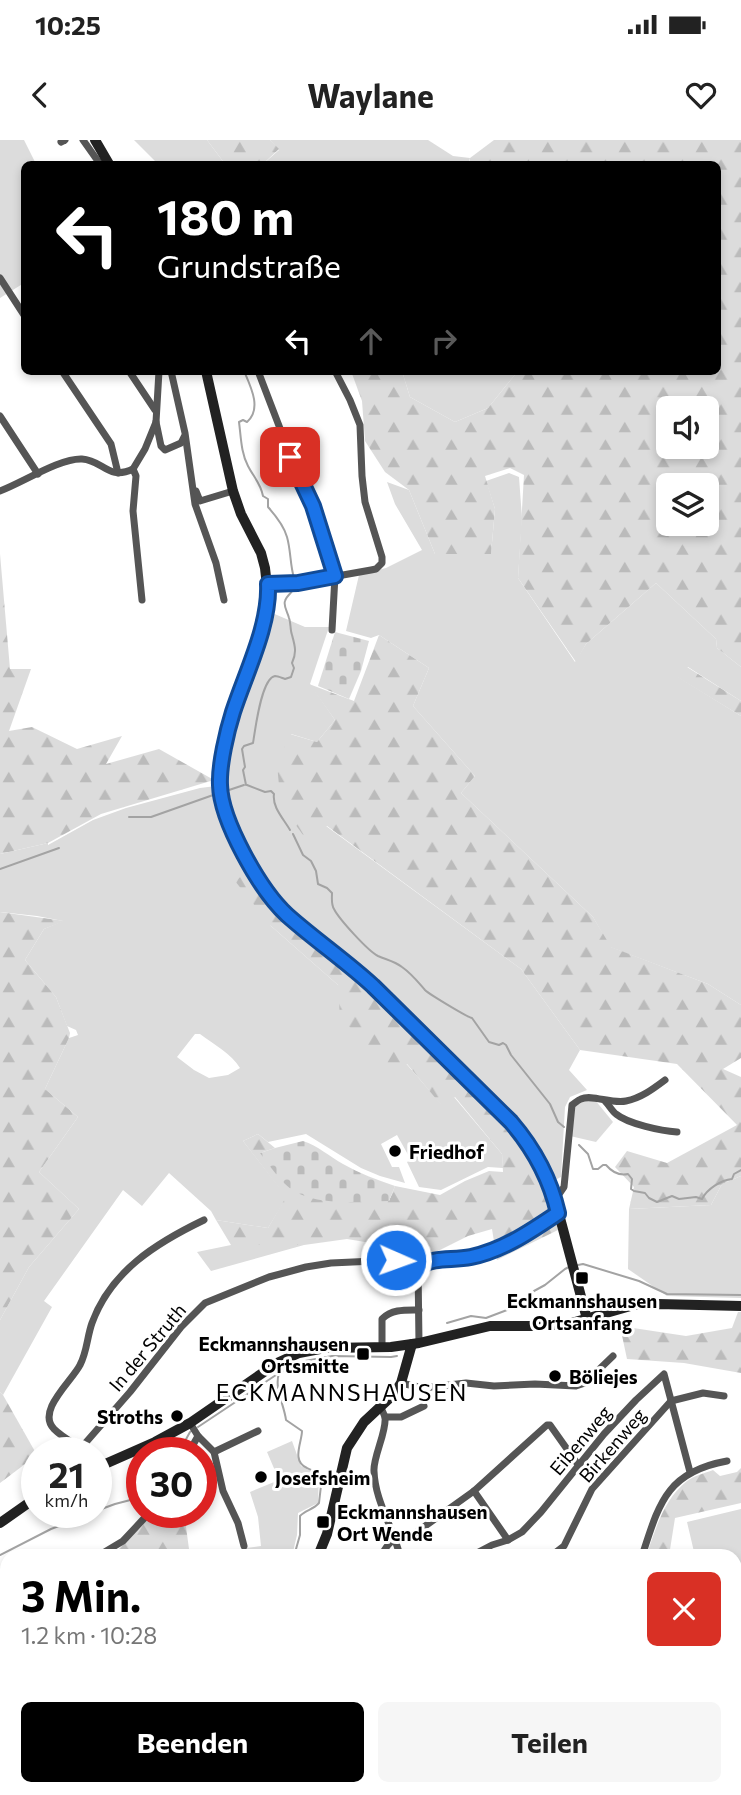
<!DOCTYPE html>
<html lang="de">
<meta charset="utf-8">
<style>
body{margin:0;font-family:Commissioner,sans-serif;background:#f6f6f6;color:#222;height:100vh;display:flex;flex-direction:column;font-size:26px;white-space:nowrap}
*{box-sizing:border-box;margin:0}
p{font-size:23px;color:#767676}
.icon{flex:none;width:38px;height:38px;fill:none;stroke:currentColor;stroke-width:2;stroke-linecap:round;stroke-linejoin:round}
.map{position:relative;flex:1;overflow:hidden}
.sheet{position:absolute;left:0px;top:1409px;width:742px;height:247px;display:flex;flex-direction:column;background:#fff;border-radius:21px 21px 0 0;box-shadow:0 4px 10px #0003}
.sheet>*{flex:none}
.hud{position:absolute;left:21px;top:21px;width:700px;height:214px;border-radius:10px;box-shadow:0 4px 10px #0003;background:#000;color:#fff;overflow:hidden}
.controls{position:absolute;left:656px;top:256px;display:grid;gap:14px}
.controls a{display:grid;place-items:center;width:63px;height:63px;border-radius:10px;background:#fff;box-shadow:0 4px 10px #0003;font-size:35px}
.speed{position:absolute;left:21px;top:1297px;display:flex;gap:14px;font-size:35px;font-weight:700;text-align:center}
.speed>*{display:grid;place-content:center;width:91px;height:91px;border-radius:50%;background:#fff;box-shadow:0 4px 10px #0003;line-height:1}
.speed small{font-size:18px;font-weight:400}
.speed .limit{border:10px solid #d22;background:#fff;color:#111}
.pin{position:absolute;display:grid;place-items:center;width:60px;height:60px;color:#fff;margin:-30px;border-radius:14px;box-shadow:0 4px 10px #0006}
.me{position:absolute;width:77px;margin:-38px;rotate:92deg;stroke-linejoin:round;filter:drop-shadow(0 0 5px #0008)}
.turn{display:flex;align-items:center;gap:24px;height:147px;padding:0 21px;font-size:32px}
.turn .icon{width:91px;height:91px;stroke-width:2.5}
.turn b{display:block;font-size:49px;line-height:60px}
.lanes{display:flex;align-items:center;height:66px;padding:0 21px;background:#0003;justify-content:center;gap:35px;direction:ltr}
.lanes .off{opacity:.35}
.round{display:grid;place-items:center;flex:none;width:74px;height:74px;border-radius:10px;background:#f6f6f6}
.head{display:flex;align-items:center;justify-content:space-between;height:119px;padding:0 21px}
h1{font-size:42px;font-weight:700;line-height:52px;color:#000}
.cta{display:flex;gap:14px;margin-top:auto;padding:14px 21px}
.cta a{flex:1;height:80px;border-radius:10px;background:#000;color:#fff;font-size:28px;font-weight:700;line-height:80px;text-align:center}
.cta a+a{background:#f6f6f6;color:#222}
.status{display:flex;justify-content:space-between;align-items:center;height:49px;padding:0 35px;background:#fff;direction:ltr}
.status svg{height:19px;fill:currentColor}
header{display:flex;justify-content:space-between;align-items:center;height:91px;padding:0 21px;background:#fff;font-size:32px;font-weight:700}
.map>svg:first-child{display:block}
</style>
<div class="status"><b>10:25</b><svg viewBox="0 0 49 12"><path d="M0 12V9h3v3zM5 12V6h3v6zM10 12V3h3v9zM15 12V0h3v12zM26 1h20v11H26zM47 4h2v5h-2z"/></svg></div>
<header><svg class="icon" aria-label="back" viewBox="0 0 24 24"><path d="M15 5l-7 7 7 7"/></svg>Waylane<svg class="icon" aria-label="heart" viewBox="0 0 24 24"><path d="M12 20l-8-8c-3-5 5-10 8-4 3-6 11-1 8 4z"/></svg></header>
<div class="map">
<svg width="741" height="1655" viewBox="0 0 741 1655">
<defs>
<pattern id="forest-firs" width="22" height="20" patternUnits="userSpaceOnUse" patternTransform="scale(1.75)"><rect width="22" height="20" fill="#dcdcdc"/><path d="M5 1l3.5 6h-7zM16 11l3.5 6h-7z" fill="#bbb"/></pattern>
<pattern id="cemetery-stones" width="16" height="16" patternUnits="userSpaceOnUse" patternTransform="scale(1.75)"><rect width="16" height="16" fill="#dcdcdc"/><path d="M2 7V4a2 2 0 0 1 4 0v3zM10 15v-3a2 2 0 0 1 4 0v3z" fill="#bbb"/></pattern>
</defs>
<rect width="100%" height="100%" fill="#fff"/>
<g fill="#dcdcdc" fill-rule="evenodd">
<polygon points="0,0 24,0 36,24 24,24 24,143 0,158"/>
<polygon points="134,0 207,0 225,24 158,24"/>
<polygon points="270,0 428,0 453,16 470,18 468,24 263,24 279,10"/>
<polygon points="402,231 518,231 488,268 455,282 410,257"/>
<polygon points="509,333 519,337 522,378 518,438 575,522 586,504 656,443 716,499 717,508 741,527 741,561 688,527 678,537 741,576 741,865 708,844 610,807 593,777 461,653 475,636 413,566 429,528 379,495 371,498 346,491 359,435 386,428 422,410 395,364 387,342 409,350 435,414 491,414 495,369 486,341"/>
<polygon points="270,472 305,487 329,487 310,544 335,580 317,602 291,594 326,686 521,829 580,910 569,930 587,950 570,957 565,967 561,1037 553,1041 542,1017 519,983 357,826 286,767 263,738 229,666 225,640 234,583"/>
<path d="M216 646 271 786 338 845 442 965 454 957 502 1014 503 1028 488 1027 441 1050 419 1047 407 1022 411 1020 397 995 381 1004 392 1027H399L405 1043 380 1036 361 1028 306 994 268 1002 258 994 243 1001 287 1057 268 1088 216 1080 211 1071 169 1033 142 1066 123 1050 44 1161 52 1167 3 1255 0 1252V1180L29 1127 79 1069 39 1032 78 977 45 949 69 898 78 895 76 890 67 886 56 857 25 820 44 789 63 781 37 776 0 772V714L48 703V705L93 680 126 668 200 648ZM195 894H200C213 904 232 914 240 928L228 935 209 938 194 930 177 917Z"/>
<polygon points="595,960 613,982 596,1002 570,996 574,967 581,961"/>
<polygon points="741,1036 741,1158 667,1156 628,1129 629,1069 711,1065 722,1044"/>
<polygon points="231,1105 304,1105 211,1131 197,1112"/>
<polygon points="292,1301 301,1326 319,1335 318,1363 298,1373 297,1395 292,1416 247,1416 246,1408 261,1406 258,1377 250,1352 279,1340 267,1312"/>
<polygon points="741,1369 741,1424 735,1426 735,1416 695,1416 687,1382"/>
</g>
<g fill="url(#forest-firs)" fill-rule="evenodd">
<polygon points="207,0 270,0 279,9 263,24 225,24"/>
<path d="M494 0H741V527L717 508 716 499 656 443 586 504 576 522 518 438 524 335 510 328 485 336 495 369 491 414H435L409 350 385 332 365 301 362 261 351 231H402L410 257 455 282 488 268 518 231H718V24H469L470 18ZM668 268H707V306H668ZM668 345H707V383H668Z"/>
<polygon points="0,414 10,529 31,529 9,591 32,587 77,609 122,596 106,624 159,609 214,640 101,674 48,703 0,714"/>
<polygon points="379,495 429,528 413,566 475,636 461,653 593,777 611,807 708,844 741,865 741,918 723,929 741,937 741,1036 722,1044 711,1065 629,1069 634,1047 615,1027 627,1011 667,1023 737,985 677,924 580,910 521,829 327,686 306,699 281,665 277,625 290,594 317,602 335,580 309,544 354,561"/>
<polygon points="687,527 741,561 741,576 677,537"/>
<polygon points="249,730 271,761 354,832 407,882 523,1002 539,1028 549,1053 558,1090 497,1120 492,1089 468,1096 426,1117 412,1117 395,1107 347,1099 304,1105 231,1105 216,1080 268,1088 286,1057 243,1001 258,994 275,1008 260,1013 389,1061 395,1046 440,1055 465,1041 489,1031 503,1032 502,1014 455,957 442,966 407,924 389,925 340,878 338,845 271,786 235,741"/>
<polygon points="0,772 65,781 44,789 25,820 56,857 70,893 69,898 45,949 78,977 39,1032 79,1069 29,1127 0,1180"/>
<polygon points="738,1172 741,1172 741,1233 684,1223 627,1219 620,1186 686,1196 732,1188"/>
<polygon points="0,1252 3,1255 37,1315 0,1343"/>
<path d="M741 1328V1363L675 1378 669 1416H646C656 1389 663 1360 687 1341 694 1336 705 1333 713 1330L720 1336 737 1332Z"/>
<polygon points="155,1372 184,1372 189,1409 240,1409 239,1416 112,1416"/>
<polygon points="741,1440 741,1655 636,1655 640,1649 735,1648 735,1442"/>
<polygon points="7,1491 7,1648 181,1648 181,1655 0,1655 0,1494"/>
<polygon points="350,1648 614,1648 619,1655 341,1655"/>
</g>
<g fill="url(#cemetery-stones)">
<polygon points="335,492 369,501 361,531 349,559 318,546"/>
<path d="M303 1001C318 1006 329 1016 343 1024 359 1033 377 1040 395 1046L389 1061C356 1061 308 1068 284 1043 275 1034 268 1023 260 1013L275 1008Z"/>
</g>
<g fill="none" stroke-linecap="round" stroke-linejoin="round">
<g stroke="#a3a3a3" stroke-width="2">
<path d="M244 231C251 247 262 269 247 282L243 280 239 282C241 297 241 313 248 326 253 336 261 344 263 356L268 359V367C276 376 284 386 287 397 291 411 290 425 294 438"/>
<path d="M246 645 243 630 245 627 242 609 244 606 253 603C255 592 261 538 275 536 278 536 282 538 285 539L291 537 294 528 292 523C297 512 295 506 292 495 290 490 291 483 289 478 288 473 283 466 285 461 286 456 293 452 295 447"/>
<path d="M247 645 265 652 271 651 274 654C272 667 283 678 290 690"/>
<polyline points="229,650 244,645"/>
<polyline points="129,677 151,677 216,654"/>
<path d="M293 694 303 715 311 721 316 731 318 744 327 748 332 753C332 758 331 764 334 769 339 779 368 811 378 816 387 820 394 821 402 827 412 834 418 842 425 850 429 854 467 877 472 878L489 902 499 905 503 903 506 905 511 915 550 964 558 982 564 987"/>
<polyline points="0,729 59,708"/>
<path d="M579 1005 588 1014 593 1029H598L603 1025H606C612 1032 619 1036 628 1034L632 1039 631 1049 634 1051 645 1053 649 1058 657 1062 672 1056 679 1059 696 1057 702 1059C707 1049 721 1040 732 1039L734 1034 741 1030"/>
<polyline points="578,1125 583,1124 639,1141 667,1154 741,1155"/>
<polyline points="447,1183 471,1176 486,1178 520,1165 534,1151 545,1145 565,1129 569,1127"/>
<path d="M279 1233C274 1249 284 1264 286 1280L302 1291C302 1302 291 1321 307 1328 314 1332 317 1330 322 1337L319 1363C313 1370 305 1370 300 1376V1395L294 1416"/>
<polyline points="198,1287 279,1233 305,1221 332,1216 391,1217 397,1216"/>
<polyline points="179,1312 190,1292 193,1290"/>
<polyline points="96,1371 115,1364 142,1357"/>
<polyline points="0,1415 51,1389 95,1372"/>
<polyline points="198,1648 199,1655"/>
<polyline points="185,1655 186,1648"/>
</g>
<g stroke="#555" stroke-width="7">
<polyline points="83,0 100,24"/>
<polyline points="61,2 65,0"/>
<polyline points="0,138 24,175"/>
<polyline points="62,231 111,304 118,333"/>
<polyline points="129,231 155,270"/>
<polyline points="171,231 185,293 195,364 216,423 224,460"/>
<polyline points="258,231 294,325 314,366 335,436 332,490"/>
<polyline points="0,276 38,334"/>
<polyline points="156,282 161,306 165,310 181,303 184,297"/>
<polyline points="133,329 136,336 133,371 142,460"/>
<path d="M0 351C22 343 60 318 82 319 103 320 108 341 133 329L145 309 156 282 159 231"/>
<polyline points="196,351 200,361 233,351"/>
<polyline points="268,444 298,443 371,430 376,429 382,423 382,417 365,362 362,336 360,285 350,260 335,231"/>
<path d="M605 961C609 965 612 971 616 974 628 984 662 991 677 992"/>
<path d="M555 1060 564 1047 572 965C575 963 578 960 581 959 592 954 611 964 626 961 641 958 653 949 665 940"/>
<path d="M419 1203 418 1127C436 1116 451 1121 471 1117 503 1110 531 1091 558 1074"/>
<path d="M382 1208V1179C392 1169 405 1170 419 1170"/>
<polyline points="401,1243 423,1248 466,1243 494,1246 535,1244 576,1246 585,1243 613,1216"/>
<path d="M380 1267C382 1270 384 1274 385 1277 387 1291 373 1317 374 1331 375 1361 393 1387 400 1416"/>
<polyline points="385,1277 401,1277 424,1266"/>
<polyline points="190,1283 198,1296 214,1312 223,1351 238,1383 244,1406"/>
<path d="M81 1308C72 1302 62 1297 54 1289 36 1271 72 1241 80 1225 87 1212 87 1197 92 1183 111 1131 156 1103 204 1080"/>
<polyline points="83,1312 81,1308 130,1252 181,1187 205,1163 269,1137 306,1127 331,1123 396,1120 409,1121 418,1127"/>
<polyline points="189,1312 198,1296"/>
<polyline points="214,1312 258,1291"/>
<polyline points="474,1351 508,1400"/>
<polyline points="98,1416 123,1401 150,1372"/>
<path d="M381 1416C392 1395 395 1402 414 1394L474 1351 547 1285H550L579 1326"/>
<polyline points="471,1416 492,1405 508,1400 522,1392 541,1372 604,1294 636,1260 664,1234 690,1332"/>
<polyline points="551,1416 564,1406 592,1349 671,1261 703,1253 724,1256"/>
<path d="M642 1416C659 1364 666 1332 727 1321"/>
<polyline points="0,1466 7,1462"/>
<polyline points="333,1648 334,1655"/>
<polyline points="281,1655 286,1648"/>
</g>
<g stroke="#222" stroke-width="10">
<polyline points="95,0 109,24"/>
<polyline points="206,231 233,351 241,374 261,413 265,428 268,455 261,492 230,583 220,645 227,675 241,707 260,742 272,760 288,776 355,829 409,880 511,982 526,1000 541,1025 552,1048 587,1179"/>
<polyline points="96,1328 155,1302 190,1283 277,1223 299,1213 325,1208 391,1207 419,1203 490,1186 536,1186 568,1184 634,1165 658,1164 741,1166"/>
<polyline points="0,1383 37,1357"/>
<polyline points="318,1416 327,1394 347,1308 364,1282 394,1254 401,1243 412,1204"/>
<polyline points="233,1648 234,1655"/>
</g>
</g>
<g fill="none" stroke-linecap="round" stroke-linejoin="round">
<g stroke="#114b97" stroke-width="18">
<path id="route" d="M290 317 313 366 335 436 298 443 268 444C270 485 246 532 233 572 227 591 219 625 220 645 221 681 260 750 287 775 315 800 346 821 373 846L511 982C535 1010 550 1038 558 1073 531 1091 504 1110 471 1117 451 1121 436 1116 418 1127L409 1121 396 1120"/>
</g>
<use href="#route" stroke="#1a73e8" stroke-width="12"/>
</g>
<g fill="#000" stroke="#fff" stroke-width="2.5">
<circle cx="395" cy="1011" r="7"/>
<rect x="575" y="1131" width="14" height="14" rx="3.5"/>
<rect x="356" y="1207" width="14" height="14" rx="3.5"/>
<circle cx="555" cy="1236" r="7"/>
<circle cx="177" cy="1276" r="7"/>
<circle cx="261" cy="1337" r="7"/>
<rect x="316" y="1375" width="14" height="14" rx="3.5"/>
</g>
<g text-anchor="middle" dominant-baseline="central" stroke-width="6" stroke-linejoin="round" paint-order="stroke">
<g font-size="19" font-weight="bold" fill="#000" stroke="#fff" text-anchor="start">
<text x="409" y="1011">Friedhof</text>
<text x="582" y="1160" text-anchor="middle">Eckmannshausen<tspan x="582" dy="22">Ortsanfang</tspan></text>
<text x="349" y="1203" text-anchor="end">Eckmannshausen<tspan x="349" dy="22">Ortsmitte</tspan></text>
<text x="569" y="1236">Böliejes</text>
<text x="163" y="1276" text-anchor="end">Stroths</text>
<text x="275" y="1337">Josefsheim</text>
<text x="337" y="1371">Eckmannshausen<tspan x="337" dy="22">Ort Wende</tspan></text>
</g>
<g font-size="19" fill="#000" stroke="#fff">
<text transform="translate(147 1207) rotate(-50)">In der Struth</text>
<text transform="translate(580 1300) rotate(-50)">Eibenweg</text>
<text transform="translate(612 1305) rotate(-49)">Birkenweg</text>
</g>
<g font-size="23" letter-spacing="2" fill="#000" stroke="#fff">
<text x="342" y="1252">ECKMANNSHAUSEN</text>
</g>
</g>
</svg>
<div class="controls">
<a><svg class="icon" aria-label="sound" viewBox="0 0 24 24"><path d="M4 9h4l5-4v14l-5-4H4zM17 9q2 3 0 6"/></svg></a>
<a><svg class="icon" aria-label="layers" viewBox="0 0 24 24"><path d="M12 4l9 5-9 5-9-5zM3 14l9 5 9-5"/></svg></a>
</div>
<div class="speed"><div>21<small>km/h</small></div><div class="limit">30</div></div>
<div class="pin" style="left:290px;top:317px;background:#d93025"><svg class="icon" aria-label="arrive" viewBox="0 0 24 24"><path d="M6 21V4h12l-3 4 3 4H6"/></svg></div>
<svg class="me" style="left:396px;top:1120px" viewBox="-20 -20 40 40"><circle r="17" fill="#1a73e8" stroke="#fff" stroke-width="3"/><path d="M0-11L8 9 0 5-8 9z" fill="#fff"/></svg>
<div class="hud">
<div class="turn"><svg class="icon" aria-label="left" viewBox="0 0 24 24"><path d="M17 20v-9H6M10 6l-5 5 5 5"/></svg><div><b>180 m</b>Grundstraße</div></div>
<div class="lanes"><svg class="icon" aria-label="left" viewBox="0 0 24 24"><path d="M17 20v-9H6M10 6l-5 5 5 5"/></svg><svg class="icon off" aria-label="ahead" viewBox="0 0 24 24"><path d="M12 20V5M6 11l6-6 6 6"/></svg><svg class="icon off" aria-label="right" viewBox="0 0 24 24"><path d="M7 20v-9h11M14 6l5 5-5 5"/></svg></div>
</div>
<section class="sheet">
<div class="head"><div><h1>3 Min.</h1><p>1.2 km · 10:28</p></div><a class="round" style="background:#d93025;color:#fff"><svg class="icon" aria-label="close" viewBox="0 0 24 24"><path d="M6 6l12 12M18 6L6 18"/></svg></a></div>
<div class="cta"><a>Beenden</a><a>Teilen</a></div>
</section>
</div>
